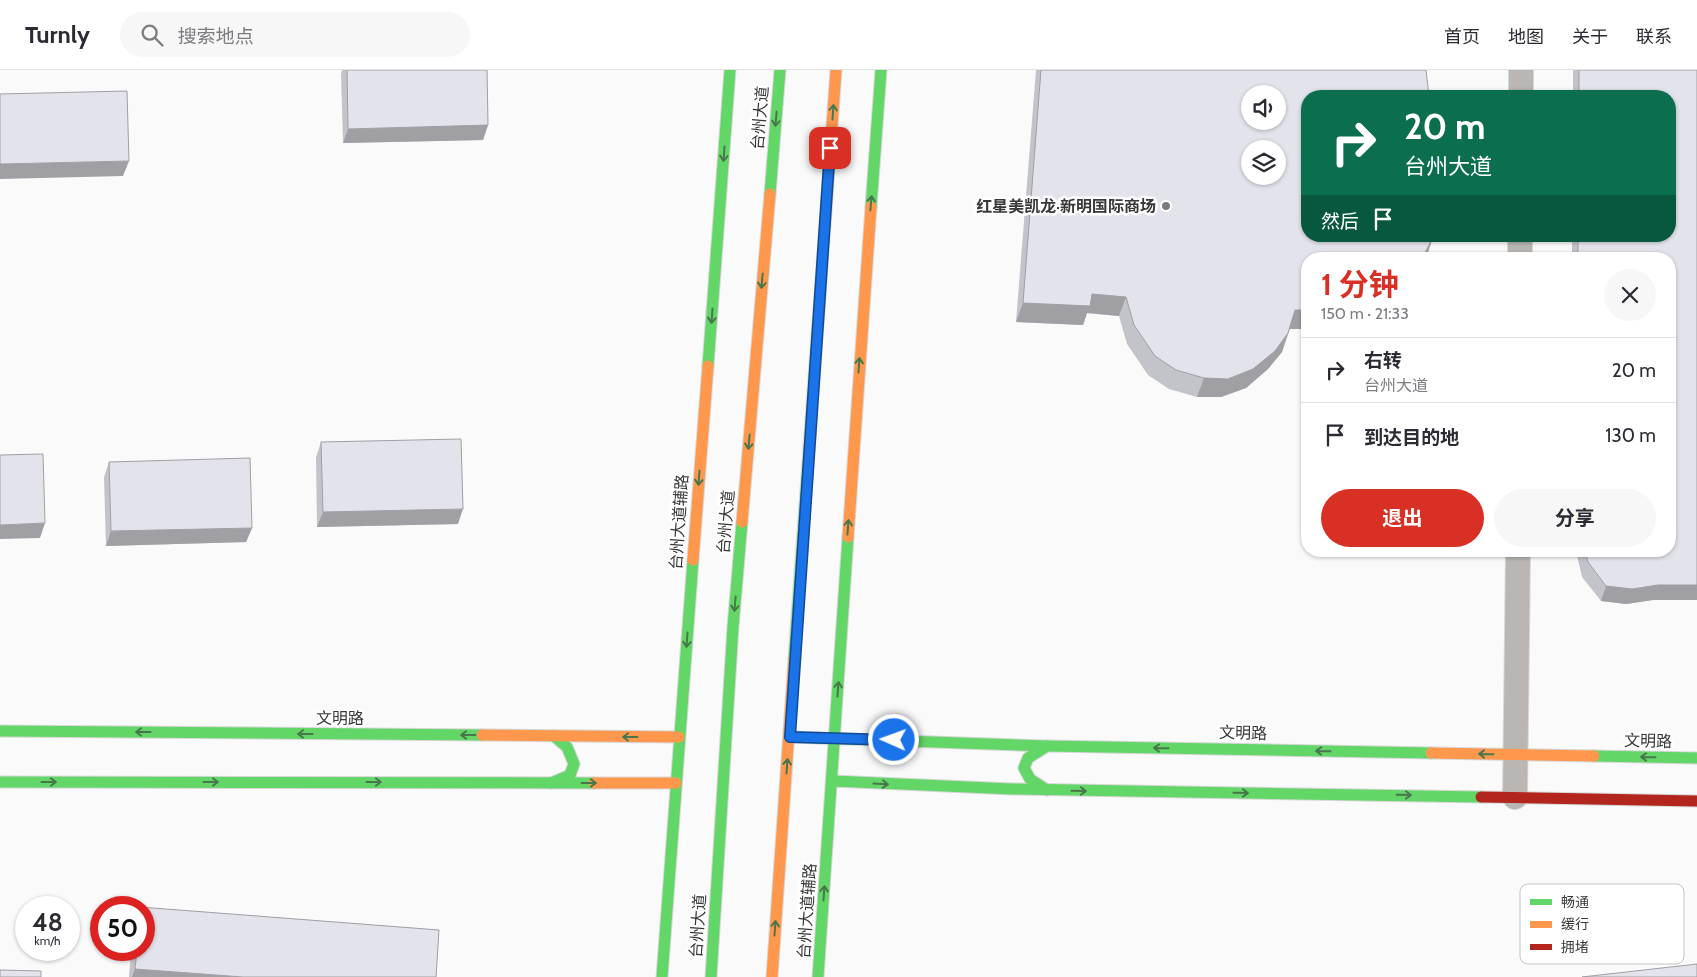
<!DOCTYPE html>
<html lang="zh">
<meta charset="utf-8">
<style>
body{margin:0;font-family:Cabin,"Noto Sans SC",sans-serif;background:#f7f7f7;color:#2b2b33;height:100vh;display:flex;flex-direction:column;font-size:19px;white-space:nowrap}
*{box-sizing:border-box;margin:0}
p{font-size:16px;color:#7c7c81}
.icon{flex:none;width:28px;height:28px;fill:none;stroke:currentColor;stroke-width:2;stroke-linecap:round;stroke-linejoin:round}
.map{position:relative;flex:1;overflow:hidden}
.sheet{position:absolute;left:1301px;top:182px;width:375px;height:305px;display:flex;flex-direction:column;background:#fff;border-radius:20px;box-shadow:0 1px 4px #0004}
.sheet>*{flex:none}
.hud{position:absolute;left:1301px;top:20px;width:375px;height:152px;border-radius:20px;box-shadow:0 1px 4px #0004;background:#0b6e4f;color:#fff;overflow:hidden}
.controls{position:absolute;left:1241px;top:15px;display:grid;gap:10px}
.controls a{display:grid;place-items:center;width:45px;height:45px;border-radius:50%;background:#fff;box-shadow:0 1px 4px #0004;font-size:25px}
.speed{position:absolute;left:15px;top:826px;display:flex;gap:10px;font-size:25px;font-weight:700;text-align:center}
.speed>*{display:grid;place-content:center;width:65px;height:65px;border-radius:50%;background:#fff;box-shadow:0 1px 4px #0004;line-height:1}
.speed small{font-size:12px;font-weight:400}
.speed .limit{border:8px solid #d22;background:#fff;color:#111}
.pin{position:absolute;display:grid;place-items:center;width:42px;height:42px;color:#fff;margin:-21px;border-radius:10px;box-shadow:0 2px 8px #0006}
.me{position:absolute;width:55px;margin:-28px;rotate:272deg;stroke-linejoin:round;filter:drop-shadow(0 0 4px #0008)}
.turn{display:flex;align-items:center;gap:18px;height:105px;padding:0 20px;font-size:22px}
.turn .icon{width:65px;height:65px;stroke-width:2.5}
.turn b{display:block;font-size:35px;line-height:42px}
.then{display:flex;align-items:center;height:48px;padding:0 20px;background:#0003;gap:10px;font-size:19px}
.round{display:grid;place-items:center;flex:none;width:52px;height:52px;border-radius:26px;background:#f7f7f7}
.headline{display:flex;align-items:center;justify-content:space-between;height:85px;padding:0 20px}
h1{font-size:30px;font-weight:700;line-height:38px;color:#d93025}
.button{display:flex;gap:10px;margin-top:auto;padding:10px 20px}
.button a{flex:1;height:58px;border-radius:30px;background:#d93025;color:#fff;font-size:20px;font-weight:700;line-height:58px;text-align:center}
.button a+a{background:#f7f7f7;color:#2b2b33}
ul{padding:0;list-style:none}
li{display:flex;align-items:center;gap:15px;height:65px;padding:0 20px;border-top:1px solid #e1e1e2}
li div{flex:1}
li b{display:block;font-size:19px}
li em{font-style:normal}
header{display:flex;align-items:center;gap:30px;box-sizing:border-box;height:70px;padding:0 25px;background:#fff;border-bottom:1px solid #e1e1e2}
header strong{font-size:24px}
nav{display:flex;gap:28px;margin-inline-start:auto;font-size:18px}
.search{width:350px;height:45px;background:#f7f7f7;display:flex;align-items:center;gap:12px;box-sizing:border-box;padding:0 18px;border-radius:28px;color:#7c7c81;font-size:19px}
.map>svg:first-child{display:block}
</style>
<header>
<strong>Turnly</strong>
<div class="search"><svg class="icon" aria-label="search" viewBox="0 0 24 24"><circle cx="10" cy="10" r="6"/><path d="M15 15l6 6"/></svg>搜索地点</div>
<nav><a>首页</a><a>地图</a><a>关于</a><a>联系</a></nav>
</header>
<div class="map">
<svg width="1697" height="907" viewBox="0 0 1697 907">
<rect width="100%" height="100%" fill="#fafafa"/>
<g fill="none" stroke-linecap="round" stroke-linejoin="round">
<g stroke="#d7d7d7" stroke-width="26">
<g id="street">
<polyline points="1521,26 1521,0"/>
<polyline points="1520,189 1520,166"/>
<polyline points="1515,727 1518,481"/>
</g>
</g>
<g stroke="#d7d7d7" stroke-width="13">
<g id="fast">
<polyline points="770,124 780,0"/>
<polyline points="871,137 881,0"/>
<polyline points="708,296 730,0"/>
<polyline points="794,589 825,154"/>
<polyline points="0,661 482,665"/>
<polyline points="790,667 1047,676 1431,683"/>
<polyline points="1047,676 1028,688 1024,698 1030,709 1047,720"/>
<polyline points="1594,686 1697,688"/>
<polyline points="833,711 1012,719 1481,727"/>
<polyline points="0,712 594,713"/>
<polyline points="551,713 570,705 574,694 567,677 554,666"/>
<polyline points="662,907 693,490"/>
<polyline points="711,907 733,557 742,452"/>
<polyline points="818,907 848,467"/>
</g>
</g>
<g stroke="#d7d7d7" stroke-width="13">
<g id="slow">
<polyline points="825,154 836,0"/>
<polyline points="742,452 770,124"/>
<polyline points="848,467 871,137"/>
<polyline points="693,490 708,296"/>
<polyline points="482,665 679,667"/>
<polyline points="1431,683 1594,686"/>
<polyline points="594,713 676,713"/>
<polyline points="772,907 794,589"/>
</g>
</g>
<g stroke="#d7d7d7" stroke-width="13">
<polyline id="jam" points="1481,727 1697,731"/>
</g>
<use href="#street" stroke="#b9b6b3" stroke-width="24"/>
<use href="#fast" stroke="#63d668" stroke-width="11"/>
<use href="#slow" stroke="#ff974d" stroke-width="11"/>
<use href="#jam" stroke="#b3261e" stroke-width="11"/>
</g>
<g fill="#c3c3ca">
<polygon points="342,0 487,0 488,55 483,70 343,73 341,4"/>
<polygon points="1036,0 1426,0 1427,186 1308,189 1308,259 1290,259 1282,282 1268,299 1246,318 1221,327 1197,327 1169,319 1148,305 1127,274 1119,246 1087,243 1083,255 1016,252"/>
<polygon points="1573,0 1697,0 1697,530 1653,530 1626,534 1601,531 1582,507 1576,481 1670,481 1670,189 1572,189 1572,166 1670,166 1670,26 1573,26"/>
<polygon points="321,372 458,454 317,457 316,387"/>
<polygon points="109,392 252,458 246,472 106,476 104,407"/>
<polygon points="131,880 144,880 436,907 129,907"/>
</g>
<g fill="#9f9fa4">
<polygon points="488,55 483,70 343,73 348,59"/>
<polygon points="129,91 123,106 0,109 0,94"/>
<polygon points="1433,167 1427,186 1425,189 1422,189"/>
<polygon points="1092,224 1126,227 1119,246 1087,243 1083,255 1016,252 1023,233"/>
<polygon points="1295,240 1308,240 1308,259 1288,259"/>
<polygon points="1288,263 1282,282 1268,299 1246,318 1221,327 1197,327 1204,308"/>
<polygon points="463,439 458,454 317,457 323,442"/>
<polygon points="45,453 40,468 0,469 0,455"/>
<polygon points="252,458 246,472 106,476 111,461"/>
<polygon points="1658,515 1697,515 1697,530 1653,530 1626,534 1601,531 1606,516"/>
<polygon points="135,899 243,907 132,907"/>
</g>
<g fill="#e3e3eb" stroke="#9f9fa4" fill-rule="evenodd">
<polygon points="347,0 487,0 488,55 348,59"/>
<path d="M1041 0H1426L1429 26H1308V166H1434L1433 167 1422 189H1308V240H1295L1288 263 1275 281 1253 299 1228 309 1204 308 1176 300 1155 286 1134 255 1126 227 1092 224 1090 236 1023 233ZM1250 24H1278V51H1250ZM1250 79H1278V106H1250Z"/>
<polygon points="1579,0 1697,0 1697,515 1658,515 1632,519 1606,516 1588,492 1585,481 1670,481 1670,189 1578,189 1578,166 1670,166 1670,26 1579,26"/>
<polygon points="127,21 129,91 0,94 0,24"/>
<polygon points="461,369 463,439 323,442 321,372"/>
<polygon points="43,384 45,453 0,455 0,385"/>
<polygon points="250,388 252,458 111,461 109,392"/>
<polygon points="140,837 439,860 436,907 243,907 135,899 137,880 144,880 144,838"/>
<polygon points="1697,894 1697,907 1582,907"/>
<polygon points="0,900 41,901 41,907 0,907"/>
</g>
<defs><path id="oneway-shaft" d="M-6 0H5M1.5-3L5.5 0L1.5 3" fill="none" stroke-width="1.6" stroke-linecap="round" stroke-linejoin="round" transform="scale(1.25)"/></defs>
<g stroke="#49774c">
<use href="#oneway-shaft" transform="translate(833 42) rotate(-86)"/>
<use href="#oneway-shaft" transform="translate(776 49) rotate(95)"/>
<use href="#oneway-shaft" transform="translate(724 84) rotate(94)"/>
<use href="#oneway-shaft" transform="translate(871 133) rotate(-85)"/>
<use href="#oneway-shaft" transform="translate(762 211) rotate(95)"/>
<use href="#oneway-shaft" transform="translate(712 246) rotate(94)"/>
<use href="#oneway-shaft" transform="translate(859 295) rotate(-86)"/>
<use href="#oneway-shaft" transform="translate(749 372) rotate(95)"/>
<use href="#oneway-shaft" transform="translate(699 408) rotate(94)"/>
<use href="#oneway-shaft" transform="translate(848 457) rotate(-86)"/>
<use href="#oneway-shaft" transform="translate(735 534) rotate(95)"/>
<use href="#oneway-shaft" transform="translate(687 570) rotate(94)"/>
<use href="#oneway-shaft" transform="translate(838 619) rotate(-86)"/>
<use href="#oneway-shaft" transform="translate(143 662) rotate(-180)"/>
<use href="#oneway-shaft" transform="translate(305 664) rotate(-180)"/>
<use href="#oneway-shaft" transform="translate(468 665) rotate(-180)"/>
<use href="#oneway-shaft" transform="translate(630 667) rotate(-180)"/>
<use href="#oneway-shaft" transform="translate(1161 678) rotate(-179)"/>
<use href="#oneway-shaft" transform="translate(1323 681) rotate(-179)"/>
<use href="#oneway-shaft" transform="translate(1486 684) rotate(-179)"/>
<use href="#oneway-shaft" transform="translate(1648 687) rotate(-179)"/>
<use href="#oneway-shaft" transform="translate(787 696) rotate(-86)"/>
<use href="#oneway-shaft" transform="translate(49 712)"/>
<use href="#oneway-shaft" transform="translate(211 712)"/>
<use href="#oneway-shaft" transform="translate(374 712)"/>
<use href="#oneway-shaft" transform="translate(589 713)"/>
<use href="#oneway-shaft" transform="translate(881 714) rotate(3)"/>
<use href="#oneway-shaft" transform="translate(1079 721) rotate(1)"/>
<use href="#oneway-shaft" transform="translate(1241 723) rotate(1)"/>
<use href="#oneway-shaft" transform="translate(1404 725) rotate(1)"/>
<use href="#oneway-shaft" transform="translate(824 823) rotate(-86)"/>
<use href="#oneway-shaft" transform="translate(775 858) rotate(-86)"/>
</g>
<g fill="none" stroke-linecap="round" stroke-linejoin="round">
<g stroke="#114b97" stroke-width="12">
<polyline id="route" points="830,78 790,667 894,670"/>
</g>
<use href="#route" stroke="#1a73e8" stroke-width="9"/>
</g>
<circle fill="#7c7c7d" stroke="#fff" stroke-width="2" cx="1166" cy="136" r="5"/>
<g text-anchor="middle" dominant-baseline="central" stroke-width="5" stroke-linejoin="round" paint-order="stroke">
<g font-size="16" fill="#383839" stroke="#fff">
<text transform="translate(760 48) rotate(-85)">台州大道</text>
<text transform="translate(679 452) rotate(-86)">台州大道辅路</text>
<text transform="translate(726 452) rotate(-85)">台州大道</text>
<text x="340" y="648">文明路</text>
<text transform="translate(1243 663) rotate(1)">文明路</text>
<text transform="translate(1648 671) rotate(1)">文明路</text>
<text transform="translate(807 841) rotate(-86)">台州大道辅路</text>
<text transform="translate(698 856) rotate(-86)">台州大道</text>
</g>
<g font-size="16" font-weight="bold" fill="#383839" stroke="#fff" text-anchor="end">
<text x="1156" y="136">红星美凯龙·新明国际商场</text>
</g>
</g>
<rect x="1520" y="814" width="164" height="80" rx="8" fill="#fff" stroke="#c3c3c4" stroke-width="1"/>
<rect x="1530" y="829" width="22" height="6" fill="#63d668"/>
<rect x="1530" y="851" width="22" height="7" fill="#ff974d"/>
<rect x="1530" y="874" width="22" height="6" fill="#b3261e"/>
<g font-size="14" fill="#383839">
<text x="1561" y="837">畅通</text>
<text x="1561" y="859">缓行</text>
<text x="1561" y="882">拥堵</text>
</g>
</svg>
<div class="controls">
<a><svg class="icon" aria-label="sound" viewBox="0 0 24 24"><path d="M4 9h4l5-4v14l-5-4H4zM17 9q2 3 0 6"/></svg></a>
<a><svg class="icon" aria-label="layers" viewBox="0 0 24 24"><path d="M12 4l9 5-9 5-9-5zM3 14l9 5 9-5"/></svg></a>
</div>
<div class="speed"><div>48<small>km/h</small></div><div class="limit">50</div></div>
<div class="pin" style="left:830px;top:78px;background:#d93025"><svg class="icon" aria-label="arrive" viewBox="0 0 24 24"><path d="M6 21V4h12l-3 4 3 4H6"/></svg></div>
<svg class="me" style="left:894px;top:670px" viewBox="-20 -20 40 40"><circle r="17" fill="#1a73e8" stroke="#fff" stroke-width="3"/><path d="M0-11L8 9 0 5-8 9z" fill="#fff"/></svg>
<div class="hud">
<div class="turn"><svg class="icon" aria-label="right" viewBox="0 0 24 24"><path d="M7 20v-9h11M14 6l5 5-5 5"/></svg><div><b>20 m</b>台州大道</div></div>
<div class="then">然后<svg class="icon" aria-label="arrive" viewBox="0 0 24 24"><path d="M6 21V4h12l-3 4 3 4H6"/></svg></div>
</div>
<section class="sheet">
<div class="headline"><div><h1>1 分钟</h1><p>150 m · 21:33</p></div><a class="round"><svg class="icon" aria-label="close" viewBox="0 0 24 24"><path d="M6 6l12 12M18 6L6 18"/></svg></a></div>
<ul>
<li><svg class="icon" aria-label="right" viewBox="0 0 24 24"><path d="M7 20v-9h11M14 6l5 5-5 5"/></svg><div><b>右转</b><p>台州大道</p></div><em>20 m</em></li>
<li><svg class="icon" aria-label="arrive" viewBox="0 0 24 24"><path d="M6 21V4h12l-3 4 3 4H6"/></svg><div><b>到达目的地</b></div><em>130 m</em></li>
</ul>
<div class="button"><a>退出</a><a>分享</a></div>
</section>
</div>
